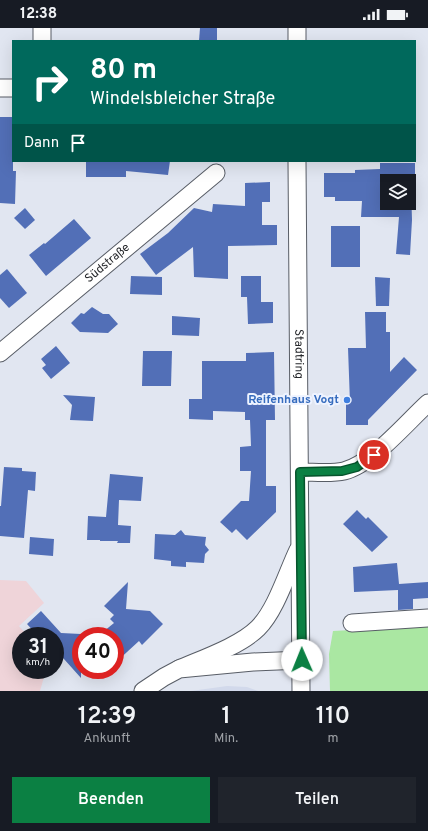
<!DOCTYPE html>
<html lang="de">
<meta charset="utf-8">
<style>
body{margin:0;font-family:Overpass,sans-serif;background:#20242c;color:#f1f3f6;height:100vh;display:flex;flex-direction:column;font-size:15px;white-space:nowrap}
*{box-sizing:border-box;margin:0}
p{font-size:13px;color:#9ea1a6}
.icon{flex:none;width:22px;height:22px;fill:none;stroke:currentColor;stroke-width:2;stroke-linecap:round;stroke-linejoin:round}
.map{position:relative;height:663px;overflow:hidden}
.panel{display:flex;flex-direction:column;background:#171b24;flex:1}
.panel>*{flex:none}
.top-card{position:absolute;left:12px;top:12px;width:404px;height:122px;border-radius:0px;box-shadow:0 4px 16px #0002;background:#00695c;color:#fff;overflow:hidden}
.buttons{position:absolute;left:380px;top:146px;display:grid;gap:8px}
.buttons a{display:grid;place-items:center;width:36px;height:36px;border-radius:0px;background:#171b24;box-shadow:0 4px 16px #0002;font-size:20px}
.speed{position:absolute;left:12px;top:599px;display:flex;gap:8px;font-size:20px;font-weight:700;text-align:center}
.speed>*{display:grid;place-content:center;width:52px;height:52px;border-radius:50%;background:#171b24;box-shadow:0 4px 16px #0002;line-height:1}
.speed small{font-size:10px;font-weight:400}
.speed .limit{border:6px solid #d22;background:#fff;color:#111}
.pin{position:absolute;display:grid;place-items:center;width:34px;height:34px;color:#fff;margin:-17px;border:2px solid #fff;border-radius:50%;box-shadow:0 1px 4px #0007}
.me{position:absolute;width:44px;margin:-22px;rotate:359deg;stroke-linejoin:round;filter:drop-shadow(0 0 3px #0008)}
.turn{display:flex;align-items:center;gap:14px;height:84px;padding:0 12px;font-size:18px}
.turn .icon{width:52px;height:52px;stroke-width:2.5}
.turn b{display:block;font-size:28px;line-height:34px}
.then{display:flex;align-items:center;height:38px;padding:0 12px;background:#0003;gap:8px;font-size:15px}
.eta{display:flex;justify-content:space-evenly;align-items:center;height:68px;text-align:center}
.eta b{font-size:24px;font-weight:600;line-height:28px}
.action{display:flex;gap:8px;margin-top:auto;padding:8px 12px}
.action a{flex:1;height:46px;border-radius:0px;background:#0b8043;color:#fff;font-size:16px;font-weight:600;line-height:46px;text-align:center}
.action a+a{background:#20242c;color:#f1f3f6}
.status{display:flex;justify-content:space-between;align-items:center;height:28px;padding:0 20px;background:#171b24;direction:ltr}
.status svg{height:11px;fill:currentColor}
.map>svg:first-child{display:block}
</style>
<div class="status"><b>12:38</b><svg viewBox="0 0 49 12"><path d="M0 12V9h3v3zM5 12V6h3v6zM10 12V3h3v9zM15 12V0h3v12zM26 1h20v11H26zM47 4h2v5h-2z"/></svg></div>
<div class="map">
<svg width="428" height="663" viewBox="0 0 428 663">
<rect width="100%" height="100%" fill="#e1e6f1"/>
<polygon fill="#efd4d9" points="0,552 26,553 44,575 19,598 28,608 21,608 21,642 46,642 40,663 0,663"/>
<polygon fill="#d2d9eb" points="227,658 247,659 258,663 191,663"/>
<polygon fill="#aae7a2" points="428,598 428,663 330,663 329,626 333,603"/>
<g fill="#526fb7" fill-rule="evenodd">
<polygon points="200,0 217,0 217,13 199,13"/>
<polygon points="0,89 13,89 13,143 16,143 15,176 0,175"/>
<polygon points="86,133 170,133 168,147 126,143 126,149 86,149"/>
<path d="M380 135H415V151H413V159H411L412 192 410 227 396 226 399 189H361L362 173H335V169H324V145H355V142L380 141ZM387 153H409V175H387Z"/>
<polygon points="270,154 270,174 262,174 262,197 277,197 277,217 228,218 228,251 194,249 193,219 156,247 140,226 168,205 194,180 212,184 213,176 245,178 245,155"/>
<polygon points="25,180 35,192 25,201 14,190"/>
<polygon points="74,191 91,210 46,248 29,227 44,215 45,216"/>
<rect x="331" y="198" width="29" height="41"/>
<polygon points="7,241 27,265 9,280 0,270 0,247"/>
<polygon points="131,248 162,249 162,267 130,266"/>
<polygon points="241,248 261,248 261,274 273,274 273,295 248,296 247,269 241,269"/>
<polygon points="375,249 390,250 389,278 376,278"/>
<polygon points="92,279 103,286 109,286 118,296 108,305 80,304 71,295 81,285 84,286"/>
<polygon points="365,284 386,284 386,304 390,304 390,344 404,329 417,342 368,392 368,397 346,397 346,375 350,375 348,320 366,320"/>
<polygon points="172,288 200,290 199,308 172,307"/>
<polygon points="56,318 70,335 51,351 42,340 46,337 41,331"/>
<polygon points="143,323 172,323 171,358 142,358"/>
<polygon points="274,324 275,392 266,392 266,458 276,458 276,484 247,512 236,501 232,505 220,494 241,473 249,473 251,443 240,443 240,419 251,418 250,392 245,392 245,384 213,383 213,392 189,391 189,371 202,371 202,333 246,333 246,325"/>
<polygon points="63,367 95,369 93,393 70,392 72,377"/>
<polygon points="4,439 22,440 22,443 36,444 35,463 28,462 24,510 0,508 0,478 1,478"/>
<polygon points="110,446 143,449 141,473 119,472 118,497 131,498 130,515 117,515 118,513 100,513 100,512 87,512 88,488 106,489"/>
<polygon points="357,482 366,491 368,489 388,509 372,524 343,496"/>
<polygon points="181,502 185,507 206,509 205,517 209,522 205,526 204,535 186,534 186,539 171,538 171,533 154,531 155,506 175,507"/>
<polygon points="30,509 54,511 53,528 29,526"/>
<polygon points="397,535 399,556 428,554 428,570 413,571 413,581 398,582 398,562 354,564 353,539"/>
<polygon points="128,554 126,581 150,583 163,596 142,617 139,613 115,635 115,608 98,608 114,595 110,591 114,587 104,578"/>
<polygon points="41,583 61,605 81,606 81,650 55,621 55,608 38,608 27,596"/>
</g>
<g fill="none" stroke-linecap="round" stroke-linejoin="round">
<g stroke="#585d66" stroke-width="19">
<g id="minor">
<polyline points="42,0 42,13"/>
<polyline points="297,13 297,0"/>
<polyline points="0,60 13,60"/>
<path id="s1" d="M297 133 301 663"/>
<path id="s2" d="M0 325 216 145"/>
<path d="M300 444C314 444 332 446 344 443 372 436 406 395 428 375"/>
<polyline points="352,595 428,590"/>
<path d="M179 641C202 631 240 618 258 600 276 582 287 545 298 522"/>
<polyline points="143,663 164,649 179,641 253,634 302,632"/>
</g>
</g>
<use href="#minor" stroke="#fff" stroke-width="17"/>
</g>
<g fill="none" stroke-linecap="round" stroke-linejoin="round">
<g stroke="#07532c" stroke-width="10">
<polyline id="route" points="302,632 300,444 342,443 357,439 374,427"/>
</g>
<use href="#route" stroke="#0b8043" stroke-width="7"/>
</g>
<circle fill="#3f7fe0" stroke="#eef3ff" stroke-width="1.5" cx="347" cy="372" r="4"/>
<g text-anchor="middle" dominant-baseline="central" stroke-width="4" stroke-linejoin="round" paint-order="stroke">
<g font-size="12" fill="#26282c" stroke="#eef3ff">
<text stroke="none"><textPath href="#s2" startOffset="140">Südstraße</textPath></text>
<text stroke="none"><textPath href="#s1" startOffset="193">Stadtring</textPath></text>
</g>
<g font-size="12" font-weight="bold" fill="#366cbe" stroke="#eef3ff" text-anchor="end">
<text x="339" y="372">Reifenhaus Vogt</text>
</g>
</g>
</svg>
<div class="buttons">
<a><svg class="icon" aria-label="layers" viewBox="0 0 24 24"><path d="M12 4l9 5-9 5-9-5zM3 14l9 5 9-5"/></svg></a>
</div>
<div class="speed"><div>31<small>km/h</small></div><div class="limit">40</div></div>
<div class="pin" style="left:374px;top:427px;background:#d93025"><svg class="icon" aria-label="arrive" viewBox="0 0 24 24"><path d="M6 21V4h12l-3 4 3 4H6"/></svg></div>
<svg class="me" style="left:302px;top:632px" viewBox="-20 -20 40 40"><circle r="19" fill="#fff"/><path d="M0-13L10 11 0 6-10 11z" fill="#0b8043"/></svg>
<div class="top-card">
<div class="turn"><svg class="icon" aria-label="right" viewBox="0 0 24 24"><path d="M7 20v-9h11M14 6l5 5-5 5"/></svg><div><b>80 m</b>Windelsbleicher Straße</div></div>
<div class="then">Dann<svg class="icon" aria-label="arrive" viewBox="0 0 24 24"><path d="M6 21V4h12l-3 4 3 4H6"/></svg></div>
</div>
</div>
<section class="panel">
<div class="eta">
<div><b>12:39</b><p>Ankunft</p></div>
<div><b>1</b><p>Min.</p></div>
<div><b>110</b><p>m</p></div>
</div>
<div class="action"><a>Beenden</a><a>Teilen</a></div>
</section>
